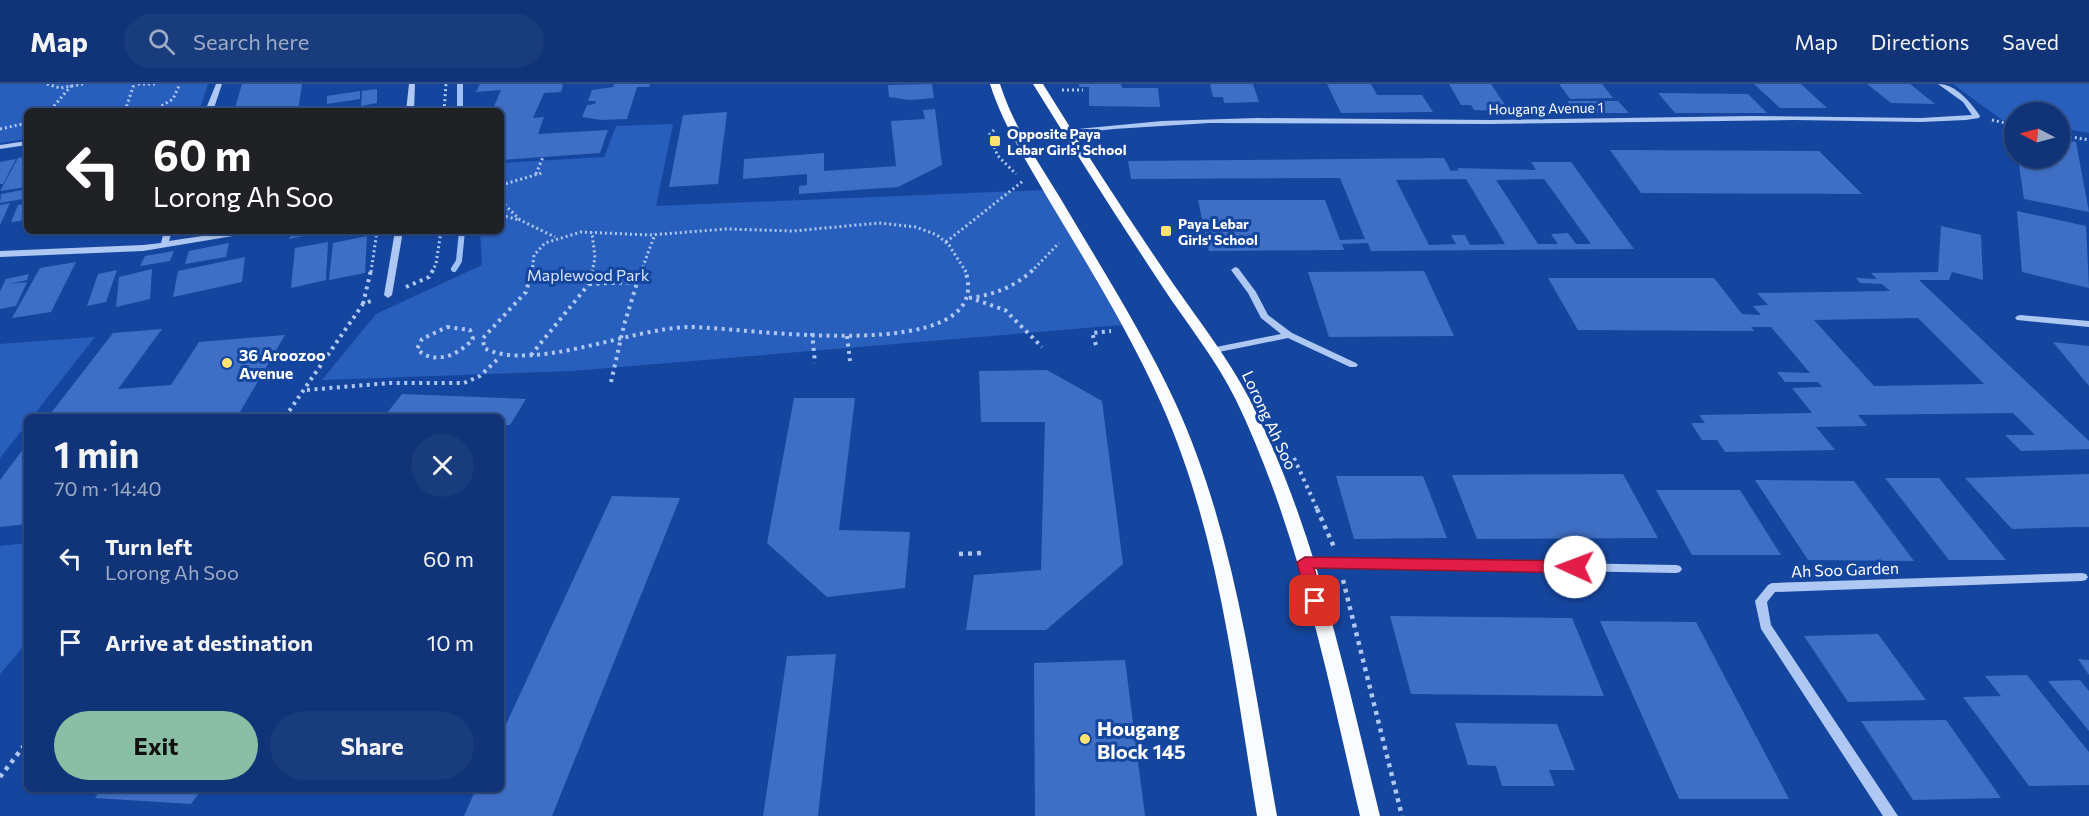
<!DOCTYPE html>
<meta charset="utf-8">
<style>
body{margin:0;font-family:Commissioner,sans-serif;background:#193c7c;color:#f1f3f6;height:100vh;display:flex;flex-direction:column;font-size:22px;white-space:nowrap}
*{box-sizing:border-box;margin:0}
p{font-size:20px;color:#9caac6}
.icon{flex:none;width:33px;height:33px;fill:none;stroke:currentColor;stroke-width:2;stroke-linecap:round;stroke-linejoin:round}
.map{position:relative;flex:1;overflow:hidden}
.side{position:absolute;left:24px;top:330px;width:480px;height:378px;display:flex;flex-direction:column;background:#103477;border-radius:9px;box-shadow:0 2px 4px #0004,0 0 0 2px #304f89}
.side>*{flex:none}
.hud{position:absolute;left:24px;top:24px;width:480px;height:126px;border-radius:9px;box-shadow:0 2px 4px #0004,0 0 0 2px #304f89;background:#202124;color:#fff;overflow:hidden}
.needle{width:39px;rotate:276deg}
.tools{position:absolute;left:2004px;top:18px;display:grid;gap:12px}
.tools a{display:grid;place-items:center;width:66px;height:66px;border-radius:50%;background:#103477;box-shadow:0 2px 4px #0004,0 0 0 2px #304f89;font-size:30px}
.pin{position:absolute;display:grid;place-items:center;width:51px;height:51px;color:#fff;margin:-26px;border-radius:12px;box-shadow:0 3px 9px #0006}
.me{position:absolute;width:66px;margin:-33px;rotate:272deg;stroke-linejoin:round;filter:drop-shadow(0 0 4px #0008)}
.turn{display:flex;align-items:center;gap:21px;height:126px;padding:0 30px;font-size:27px}
.turn .icon{width:78px;height:78px;stroke-width:2.5}
.turn b{display:block;font-size:42px;line-height:51px}
.round{display:grid;place-items:center;flex:none;width:63px;height:63px;border-radius:32px;background:#193c7c}
.summary{display:flex;align-items:center;justify-content:space-between;height:102px;padding:0 30px}
h1{font-size:36px;font-weight:700;line-height:45px}
.button{display:flex;gap:12px;margin-top:auto;padding:12px 30px}
.button a{flex:1;height:69px;border-radius:36px;background:#8abfa5;color:#111;font-size:24px;font-weight:700;line-height:69px;text-align:center}
.button a+a{background:#193c7c;color:#f1f3f6}
ul{padding:0;list-style:none}
li{display:flex;align-items:center;gap:18px;height:84px;padding:0 30px}
li div{flex:1}
li b{display:block;font-size:22px}
li em{font-style:normal}
header{display:flex;align-items:center;gap:36px;box-sizing:border-box;height:84px;padding:0 30px;background:#103477;border-bottom:2px solid #304f89}
header strong{font-size:28px}
nav{display:flex;gap:33px;margin-inline-start:auto;font-size:21px}
.search{width:420px;height:54px;background:#193c7c;display:flex;align-items:center;gap:15px;box-sizing:border-box;padding:0 21px;border-radius:33px;color:#9caac6;font-size:22px}
.map>svg:first-child{display:block}
</style>
<header>
<strong>Map</strong>
<div class="search"><svg class="icon" aria-label="search" viewBox="0 0 24 24"><circle cx="10" cy="10" r="6"/><path d="M15 15l6 6"/></svg>Search here</div>
<nav><a>Map</a><a>Directions</a><a>Saved</a></nav>
</header>
<div class="map">
<svg width="2089" height="732" viewBox="0 0 2089 732">
<rect width="100%" height="100%" fill="#15469f"/>
<g fill="#295fbc">
<polygon points="0,0 208,0 199,27 27,27 27,55 0,59"/>
<polygon points="1953,0 2089,0 2089,49 2060,44 2060,28 2014,28 2014,38 2002,36"/>
<polygon points="673,40 656,122 1045,106 1122,241 572,287 322,296 376,230 482,181 480,147 501,147 501,79 604,73 616,42"/>
<polygon points="95,253 32,333 27,333 27,340 0,374 0,260"/>
<polygon points="27,459 27,558 0,590 0,462"/>
</g>
<g fill="none" stroke-linecap="round" stroke-linejoin="round">
<g stroke="#a0c1f6" stroke-width="6">
<polyline points="460,0 460,27"/>
<polyline points="454,185 459,177 462,147"/>
</g>
</g>
<g fill="#3e6fc5" fill-rule="evenodd">
<polygon points="242,0 302,0 298,27 234,27"/>
<polygon points="480,0 563,0 561,8 544,9 533,34 544,33 538,50 608,46 600,69 501,76 501,27 492,27 501,6 476,8"/>
<polygon points="614,0 650,0 649,3 637,3 627,35 601,36 582,33 587,21 595,20 596,17 588,17 592,6 613,3"/>
<polygon points="932,0 934,14 909,16 889,13 888,1"/>
<polygon points="1079,0 1121,0 1122,4 1158,4 1160,23 1089,22 1089,3 1079,3"/>
<polygon points="1210,0 1253,0 1259,18 1224,19 1223,13 1213,13"/>
<polygon points="1327,0 1371,0 1377,11 1422,11 1433,28 1341,29"/>
<polygon points="1449,0 1491,0 1509,27 1474,26 1471,21 1461,21"/>
<polygon points="1559,0 1602,0 1613,14 1570,15"/>
<polygon points="1754,0 1801,0 1827,24 1780,24"/>
<polygon points="1867,0 1910,0 1935,20 1891,19"/>
<polygon points="377,5 377,19 361,22 362,7"/>
<polygon points="360,7 360,15 327,20 327,12"/>
<polygon points="1658,9 1748,10 1767,29 1675,29"/>
<polygon points="1567,17 1618,17 1629,29 1577,29"/>
<polygon points="935,25 942,81 898,103 799,110 799,102 807,101 807,90 743,95 744,75 824,69 824,87 896,82 891,37 925,35 923,26"/>
<polygon points="727,28 718,100 669,103 683,31"/>
<polygon points="2060,55 2076,58 2089,128 2024,115 2018,74 2060,74"/>
<polygon points="1610,66 1819,67 1862,110 1641,109"/>
<polygon points="27,72 27,103 0,107 18,74"/>
<path d="M1444 74 1451 87 1459 86 1457 84 1536 86 1531 78H1571L1634 165 1371 167 1368 159 1342 160 1344 166 1209 167 1198 116H1325L1340 156 1365 155 1340 94 1131 95 1128 77ZM1466 95 1505 160 1470 161 1465 151H1451L1456 160 1429 161 1396 96ZM1544 95 1591 160H1576L1568 149 1551 150 1558 160H1538L1496 96Z"/>
<polygon points="16,75 3,100 0,100 0,78"/>
<polygon points="27,105 23,115 0,119 1,110"/>
<polygon points="10,119 0,141 0,121"/>
<polygon points="27,119 21,137 11,138 18,121"/>
<polygon points="2017,127 2086,142 2089,204 2022,188"/>
<path d="M1941 142 1981 151 1983 196 1952 188 1949 196H1919L2089 357V365L2021 367 2005 351H2035L2013 329 1858 331 1867 342 1816 343 1835 366 1725 368 1717 356H1702L1691 339H1705L1699 331 1812 329 1792 304 1822 303 1818 298H1785L1777 288 1810 289 1771 243H1751L1754 247 1578 246 1548 194H1714L1742 230 1761 231 1753 222 1768 221 1757 209 1890 207 1882 200 1860 199 1856 194 1877 195 1871 189 1938 188ZM1918 234 1984 300 1874 302 1814 236Z"/>
<polygon points="292,147 306,147 304,152 289,155"/>
<polygon points="367,152 365,189 329,196 333,159"/>
<polygon points="328,158 326,196 291,204 295,164"/>
<polygon points="229,159 226,173 185,180 189,167"/>
<polygon points="174,167 170,177 140,182 145,172"/>
<polygon points="245,173 242,198 173,213 178,187"/>
<polygon points="76,178 51,228 12,234 40,184"/>
<polygon points="152,185 150,215 116,223 119,193"/>
<polygon points="117,186 106,218 87,222 98,190"/>
<polygon points="1424,187 1454,252 1329,253 1308,188"/>
<polygon points="29,190 27,196 10,200 27,198 16,222 0,225 0,207 6,195"/>
<polygon points="162,245 118,305 171,301 199,258 285,251 237,333 48,333 113,249"/>
<polygon points="2053,258 2089,262 2089,302"/>
<polygon points="1047,286 1102,317 1123,480 1046,546 966,546 974,491 1041,486 1045,338 981,338 979,287"/>
<polygon points="402,310 526,315 510,341 501,341 501,333 384,333"/>
<polygon points="794,314 855,314 839,446 910,448 905,504 827,513 767,459"/>
<polygon points="27,360 27,440 0,443 0,396"/>
<polygon points="1623,390 1658,454 1477,455 1452,391"/>
<polygon points="2089,390 2089,443 2075,443 2012,445 1965,394"/>
<polygon points="1336,392 1423,392 1447,454 1354,455"/>
<polygon points="1885,394 1939,394 2006,476 1949,476"/>
<polygon points="1755,396 1854,397 1914,477 1808,476"/>
<polygon points="1656,406 1740,406 1781,471 1692,471"/>
<polygon points="612,412 680,414 552,732 464,732 476,705 501,705 501,651"/>
<polygon points="1390,532 1572,534 1604,612 1411,610"/>
<polygon points="1600,537 1696,538 1789,715 1679,715"/>
<polygon points="1878,550 1926,616 1848,618 1804,552"/>
<polygon points="836,570 818,732 763,732 787,572"/>
<polygon points="2078,575 2089,576 2089,591"/>
<polygon points="1125,576 1145,732 1035,732 1034,579"/>
<polygon points="2027,591 2089,668 2089,701 2029,702 1963,613 2001,612 1985,592"/>
<polygon points="2080,596 2089,607 2089,647 2048,597"/>
<polygon points="1946,636 2001,714 1913,716 1861,637"/>
<polygon points="1455,639 1557,640 1575,686 1549,686 1555,702 1502,702 1496,682 1468,681"/>
<polygon points="101,705 202,705 191,720 95,714"/>
</g>
<g fill="none" stroke-linecap="round" stroke-linejoin="round">
<g stroke="#aec7f3" stroke-width="3" stroke-dasharray="2 3" stroke-linecap="butt">
<polyline points="47,0 60,4 83,0"/>
<polyline points="138,0 158,0"/>
<polyline points="1062,6 1083,6"/>
<polyline points="54,27 54,22 71,2"/>
<polyline points="125,27 134,0"/>
<polyline points="153,27 173,15 180,0"/>
<polyline points="444,27 446,0"/>
<polyline points="1992,36 2014,41"/>
<polyline points="0,45 27,39"/>
<polyline points="994,46 989,51 998,72 1016,90"/>
<polyline points="2060,51 2089,56"/>
<polyline points="536,90 543,73"/>
<polyline points="501,101 542,89"/>
<polyline points="501,117 520,136 555,153"/>
<polyline points="501,131 519,136"/>
<polyline points="268,149 279,147"/>
<polyline points="946,158 1023,97"/>
<polyline points="371,188 377,147"/>
<polyline points="432,188 436,180 441,147"/>
<polyline points="532,188 534,171 545,159 581,148 650,151 726,145 793,147 879,139 916,143 937,151 949,161 966,188"/>
<polyline points="592,188 595,174 592,148"/>
<polyline points="641,188 655,150"/>
<polyline points="1031,188 1059,159"/>
</g>
<g stroke="#aec7f3" stroke-width="4" stroke-dasharray="3 4.5" stroke-linecap="butt">
<path d="M532 186 526 208 483 254 484 264C532 289 631 244 689 243 735 242 1000 286 965 186"/>
<polyline points="589,200 636,198"/>
<polyline points="406,203 429,193 433,186"/>
<path d="M969 214C994 211 1014 203 1033 186"/>
<polyline points="976,216 1005,226 1042,263"/>
<polyline points="363,220 371,186"/>
<path d="M447 243 470 246 473 255C459 271 434 282 417 265L422 255Z"/>
<polyline points="812,249 815,279"/>
<polyline points="847,252 850,277"/>
<polyline points="1096,261 1092,249 1111,247"/>
<polyline points="531,271 589,200 592,186"/>
<polyline points="611,298 624,241 641,186"/>
<polyline points="307,306 390,299 464,299 480,292 500,273"/>
<polyline points="285,333 363,220 374,216"/>
<polyline points="1294,374 1318,427"/>
</g>
<g stroke="#aec7f3" stroke-width="4.5" stroke-dasharray="4 5" stroke-linecap="butt">
<polyline points="1317,425 1334,463"/>
<polyline points="959,470 983,469"/>
<polyline points="1343,496 1402,732"/>
<polyline points="0,693 27,658"/>
</g>
<g fill="#aec7f3" fill-rule="evenodd">
<polygon points="216,0 222,0 213,27 205,27"/>
<polygon points="409,0 415,0 414,27 406,27"/>
<path d="M1938 0C1956 0 1970 18 1980 32L1979 34 1966 36 1921 38 1794 36 1490 40 1209 39 1114 45 1067 50 1063 48 1067 46 1162 37 1257 34 1490 36 1751 32 1921 34 1972 31 1963 18Z"/>
<polygon points="27,57 27,61 0,65 0,61"/>
<polygon points="164,147 172,147 169,157 235,147 255,147 251,149 143,167 0,173 0,167 143,161 161,159"/>
<polygon points="395,147 403,147 392,211 388,214 384,211"/>
<polygon points="1235,183 1238,184 1256,208 1268,231 1292,249 1356,279 1358,281 1356,283 1350,283 1288,254 1214,269 1211,268 1209,266 1211,264 1281,250 1261,234 1248,209 1231,186"/>
<polygon points="2020,231 2089,237 2089,243 2017,236 2015,234 2017,232"/>
<polygon points="1304,474 1676,481 1680,482 1682,485 1680,488 1676,489 1304,482 1300,481 1298,478 1300,475"/>
<polygon points="2082,489 2086,490 2088,493 2086,496 2082,497 1775,508 1767,518 1771,541 1898,732 1883,732 1761,545 1755,517 1768,501 1772,499"/>
</g>
<g fill="#fafbff" fill-rule="evenodd">
<path d="M990 0H1000C1013 41 1037 76 1059 112 1099 180 1142 247 1175 318 1235 449 1252 592 1277 732H1257C1234 592 1219 449 1161 319 1129 247 1087 180 1047 113 1026 76 1003 41 990 0Z"/>
<path d="M1033 0H1043C1085 68 1129 135 1174 201 1200 238 1228 274 1249 314 1316 444 1345 591 1380 732H1360C1327 591 1299 447 1236 316 1216 275 1187 240 1162 202 1118 135 1075 68 1033 0Z"/>
</g>
</g>
<polygon fill="#e11d48" stroke="#92132f" stroke-width="1.5" points="1305,473 1575,477 1583,483 1575,489 1314,484 1323,517 1315,523 1307,517 1297,478"/>
<g fill="#ffe270" stroke="#15469f" stroke-width="2">
<rect x="989" y="51" width="12" height="12" rx="3"/>
<rect x="1160" y="141" width="12" height="12" rx="3"/>
<circle cx="227" cy="279" r="6"/>
<circle cx="1085" cy="655" r="6"/>
</g>
<g text-anchor="middle" dominant-baseline="central" stroke-width="6" stroke-linejoin="round" paint-order="stroke">
<g font-size="14" fill="#fff" stroke="#15469f">
<text transform="translate(1546 24) rotate(-1)">Hougang Avenue 1</text>
</g>
<g font-size="14" font-weight="bold" fill="#fff" stroke="#15469f" text-anchor="start">
<text x="1007" y="49">Opposite Paya<tspan x="1007" dy="16">Lebar Girls' School</tspan></text>
<text x="1178" y="139">Paya Lebar<tspan x="1178" dy="16">Girls' School</tspan></text>
</g>
<g font-size="16" fill="#d6e4fd" stroke="#15469f">
<text x="588" y="190">Maplewood Park</text>
</g>
<g font-size="16" font-weight="bold" fill="#fff" stroke="#15469f" text-anchor="start">
<text x="239" y="270">36 Aroozoo<tspan x="239" dy="18">Avenue</tspan></text>
</g>
<g font-size="16" fill="#fff" stroke="#15469f">
<text transform="translate(1270 336) rotate(65)">Lorong Ah Soo</text>
<text transform="translate(1845 485) rotate(-2)">Ah Soo Garden</text>
</g>
<g font-size="20" font-weight="bold" fill="#fff" stroke="#15469f" text-anchor="start">
<text x="1097" y="644">Hougang<tspan x="1097" dy="23">Block 145</tspan></text>
</g>
</g>
</svg>
<div class="tools">
<a><svg class="needle" viewBox="-14 -14 28 28"><path d="M0-13l5 13h-10z" fill="#e53935"/><path d="M0 13l5-13h-10z" fill="#9caac6"/></svg></a>
</div>
<div class="pin" style="left:1315px;top:517px;background:#d93025"><svg class="icon" aria-label="arrive" viewBox="0 0 24 24"><path d="M6 21V4h12l-3 4 3 4H6"/></svg></div>
<svg class="me" style="left:1575px;top:483px" viewBox="-20 -20 40 40"><circle r="19" fill="#fff"/><path d="M0-13L10 11 0 6-10 11z" fill="#e11d48"/></svg>
<div class="hud">
<div class="turn"><svg class="icon" aria-label="left" viewBox="0 0 24 24"><path d="M17 20v-9H6M10 6l-5 5 5 5"/></svg><div><b>60 m</b>Lorong Ah Soo</div></div>
</div>
<section class="side">
<div class="summary"><div><h1>1 min</h1><p>70 m · 14:40</p></div><a class="round"><svg class="icon" aria-label="close" viewBox="0 0 24 24"><path d="M6 6l12 12M18 6L6 18"/></svg></a></div>
<ul>
<li><svg class="icon" aria-label="left" viewBox="0 0 24 24"><path d="M17 20v-9H6M10 6l-5 5 5 5"/></svg><div><b>Turn left</b><p>Lorong Ah Soo</p></div><em>60 m</em></li>
<li><svg class="icon" aria-label="arrive" viewBox="0 0 24 24"><path d="M6 21V4h12l-3 4 3 4H6"/></svg><div><b>Arrive at destination</b></div><em>10 m</em></li>
</ul>
<div class="button"><a>Exit</a><a>Share</a></div>
</section>
</div>
